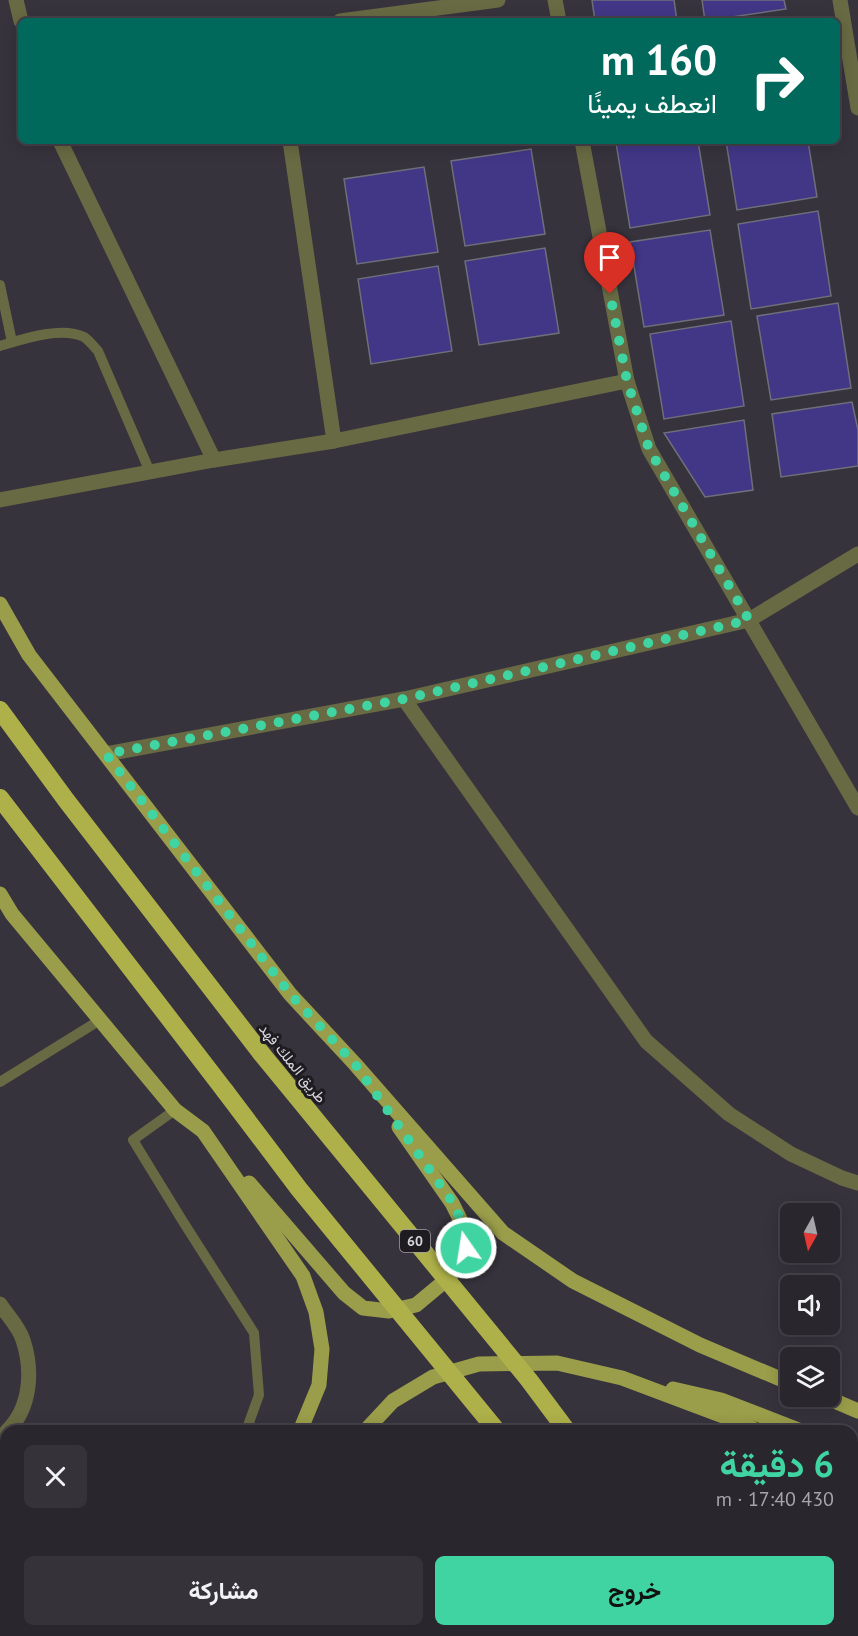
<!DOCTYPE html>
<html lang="ar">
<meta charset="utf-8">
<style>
body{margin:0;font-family:"PT Sans",Vazirmatn,sans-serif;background:#35323a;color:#f1f3f6;direction:rtl;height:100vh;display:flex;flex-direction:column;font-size:22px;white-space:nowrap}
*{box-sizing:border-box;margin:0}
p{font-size:20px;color:#a5a5aa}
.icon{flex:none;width:33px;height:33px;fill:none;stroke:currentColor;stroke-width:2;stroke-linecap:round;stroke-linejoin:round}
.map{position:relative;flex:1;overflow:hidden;direction:ltr}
.panel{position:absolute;left:0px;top:1425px;width:858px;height:212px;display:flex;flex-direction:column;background:#29262e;border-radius:18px 18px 0 0;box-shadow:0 3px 15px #0003,0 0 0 2px #45434a;direction:rtl}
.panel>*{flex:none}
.banner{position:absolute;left:18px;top:18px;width:822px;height:126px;border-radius:9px;box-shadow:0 3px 15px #0003,0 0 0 2px #45434a;direction:rtl;background:#00695c;color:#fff;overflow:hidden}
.needle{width:39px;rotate:188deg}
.fabs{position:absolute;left:780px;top:1203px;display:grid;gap:12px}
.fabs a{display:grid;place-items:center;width:60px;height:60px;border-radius:9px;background:#29262e;box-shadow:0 3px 15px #0003,0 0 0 2px #45434a;font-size:30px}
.pin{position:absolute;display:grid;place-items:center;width:51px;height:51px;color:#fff;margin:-62px -26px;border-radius:50% 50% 50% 0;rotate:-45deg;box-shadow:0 0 6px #0007}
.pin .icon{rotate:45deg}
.me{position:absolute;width:66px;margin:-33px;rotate:347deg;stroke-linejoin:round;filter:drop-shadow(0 0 4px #0008)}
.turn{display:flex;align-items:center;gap:21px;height:126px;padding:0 24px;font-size:27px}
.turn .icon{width:78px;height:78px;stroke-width:2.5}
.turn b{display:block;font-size:42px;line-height:51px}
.round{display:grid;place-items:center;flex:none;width:63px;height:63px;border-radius:9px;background:#35323a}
.headline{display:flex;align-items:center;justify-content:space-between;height:102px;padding:0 24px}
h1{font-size:36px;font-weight:700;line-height:45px;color:#3fd4a2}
.button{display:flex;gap:12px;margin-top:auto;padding:12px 24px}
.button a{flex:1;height:69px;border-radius:9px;background:#3fd4a2;color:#111;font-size:24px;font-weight:700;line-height:69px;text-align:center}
.button a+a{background:#35323a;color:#f1f3f6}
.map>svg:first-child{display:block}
</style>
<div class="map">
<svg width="858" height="1636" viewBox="0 0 858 1636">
<rect width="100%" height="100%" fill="#37333d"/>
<g fill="#413786" stroke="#6e6f7a" stroke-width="1.5">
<polygon points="592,0 674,0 677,21 595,21"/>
<polygon points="702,0 784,0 786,9 705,21"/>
<polygon points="629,141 698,141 710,215 630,228 616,143"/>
<polygon points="726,141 808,141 817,197 737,210"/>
<polygon points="531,149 545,234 465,246 451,161"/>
<polygon points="424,167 438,252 357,264 344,179"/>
<polygon points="818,211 831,296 751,309 738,224"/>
<polygon points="710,230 724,315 644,327 630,242"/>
<polygon points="545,248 559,333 479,345 465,261"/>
<polygon points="438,266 452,351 371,364 358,279"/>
<polygon points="838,303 851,388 771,400 757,316"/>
<polygon points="731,321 744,406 664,419 650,334"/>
<polygon points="852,402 858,430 858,466 781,477 772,414"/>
<polygon points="744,420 753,490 705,497 664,433"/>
</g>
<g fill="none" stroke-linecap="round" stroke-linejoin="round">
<g stroke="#686a43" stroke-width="10">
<polyline points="0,285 12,342"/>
<path d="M0 346C23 339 61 326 84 337 89 340 94 347 98 351L150 472"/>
<polyline points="0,1082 100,1020"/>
<polyline points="175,1110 133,1140 182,1220 254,1333 259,1395 246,1431"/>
<polyline points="90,1630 92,1636"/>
</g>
<g stroke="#686a43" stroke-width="15">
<polyline points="16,0 21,21"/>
<polyline points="555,0 559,21"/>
<polyline points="840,0 858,108"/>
<polyline points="340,21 498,0"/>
<polyline points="60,141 214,460"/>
<polyline points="290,141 334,441"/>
<polyline points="582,141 627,381 649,449 858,808"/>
<polyline points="0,500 214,460 334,441 627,381"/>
<polyline points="404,699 646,1041 729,1114 791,1154 842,1178 858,1183"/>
<polyline points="106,754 404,699 749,620 858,554"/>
<path d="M0 1304C7 1315 19 1327 23 1340 33 1370 31 1408 7 1431"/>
</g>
<g stroke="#9a9d49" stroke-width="15">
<polyline points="0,604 29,655 290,994 355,1064 503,1233 573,1281 700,1345 790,1383"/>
<polyline points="0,894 12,914 175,1110 203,1131 303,1276 316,1312 322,1349 319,1385 300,1431"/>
<polyline points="249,1183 344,1293 363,1308 389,1311 416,1305 440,1285 465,1260 468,1235 452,1203 399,1127"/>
<polyline points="673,1389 721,1400 801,1431"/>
<polyline points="823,1396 858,1411"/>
<polyline points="365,1431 393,1401 433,1377 479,1364 557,1363 622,1378 747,1425 756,1431"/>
<polyline points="852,1455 858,1458"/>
<polyline points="852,1493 858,1497"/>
<polyline points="368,1630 373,1636"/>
<polyline points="148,1636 160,1630"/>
<polyline points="220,1636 228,1630"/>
<polyline points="262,1636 282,1631 291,1636"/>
</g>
<g stroke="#aeb149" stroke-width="18">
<polyline points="0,710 66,800 261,1053"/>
<polyline points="0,798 225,1091"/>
<polyline points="639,1630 642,1636"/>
<polyline points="704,1630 707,1636"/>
</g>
<g stroke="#aeb149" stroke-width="18">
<polyline points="261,1053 529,1380 567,1431"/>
<polyline points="225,1091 299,1189 497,1431"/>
</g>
</g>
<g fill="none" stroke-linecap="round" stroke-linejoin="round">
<polyline stroke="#3fd4a2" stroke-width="10" stroke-dasharray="0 18" points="466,1248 468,1236 453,1203 355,1064 290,994 106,754 404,699 749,620 649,449 627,381 610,294"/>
</g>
<g text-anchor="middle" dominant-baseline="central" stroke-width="6" stroke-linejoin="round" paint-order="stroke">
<rect fill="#1e1c20" stroke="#a09da3" stroke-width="1.5" x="400" y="1230" width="30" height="22" rx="4.5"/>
<g font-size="14" font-weight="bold" fill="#d7d4db">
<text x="415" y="1241">60</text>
</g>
<g font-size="15" fill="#d7d4db" stroke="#1e1c20">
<text transform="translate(293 1063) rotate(51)">طريق الملك فهد</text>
</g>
</g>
</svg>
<div class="fabs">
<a><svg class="needle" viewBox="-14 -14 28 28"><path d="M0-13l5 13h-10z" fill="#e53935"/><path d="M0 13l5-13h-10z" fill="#a5a5aa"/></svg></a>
<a><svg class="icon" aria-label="sound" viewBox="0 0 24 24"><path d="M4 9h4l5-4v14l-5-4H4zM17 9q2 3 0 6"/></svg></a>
<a><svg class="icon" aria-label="layers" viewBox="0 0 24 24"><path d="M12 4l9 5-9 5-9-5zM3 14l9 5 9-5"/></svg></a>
</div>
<div class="pin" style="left:610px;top:294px;background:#d93025"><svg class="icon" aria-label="arrive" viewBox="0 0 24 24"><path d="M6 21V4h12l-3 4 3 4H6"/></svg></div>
<svg class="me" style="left:466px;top:1248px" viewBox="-20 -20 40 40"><circle r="17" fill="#3fd4a2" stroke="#fff" stroke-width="3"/><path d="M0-11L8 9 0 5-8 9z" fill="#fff"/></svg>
<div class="banner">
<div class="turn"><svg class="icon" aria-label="right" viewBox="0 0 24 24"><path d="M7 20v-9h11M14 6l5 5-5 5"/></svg><div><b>160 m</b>انعطف يمينًا</div></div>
</div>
<section class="panel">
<div class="headline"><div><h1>6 دقيقة</h1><p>430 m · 17:40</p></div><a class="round"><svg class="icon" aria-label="close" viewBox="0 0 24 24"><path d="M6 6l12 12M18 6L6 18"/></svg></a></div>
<div class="button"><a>خروج</a><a>مشاركة</a></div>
</section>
</div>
